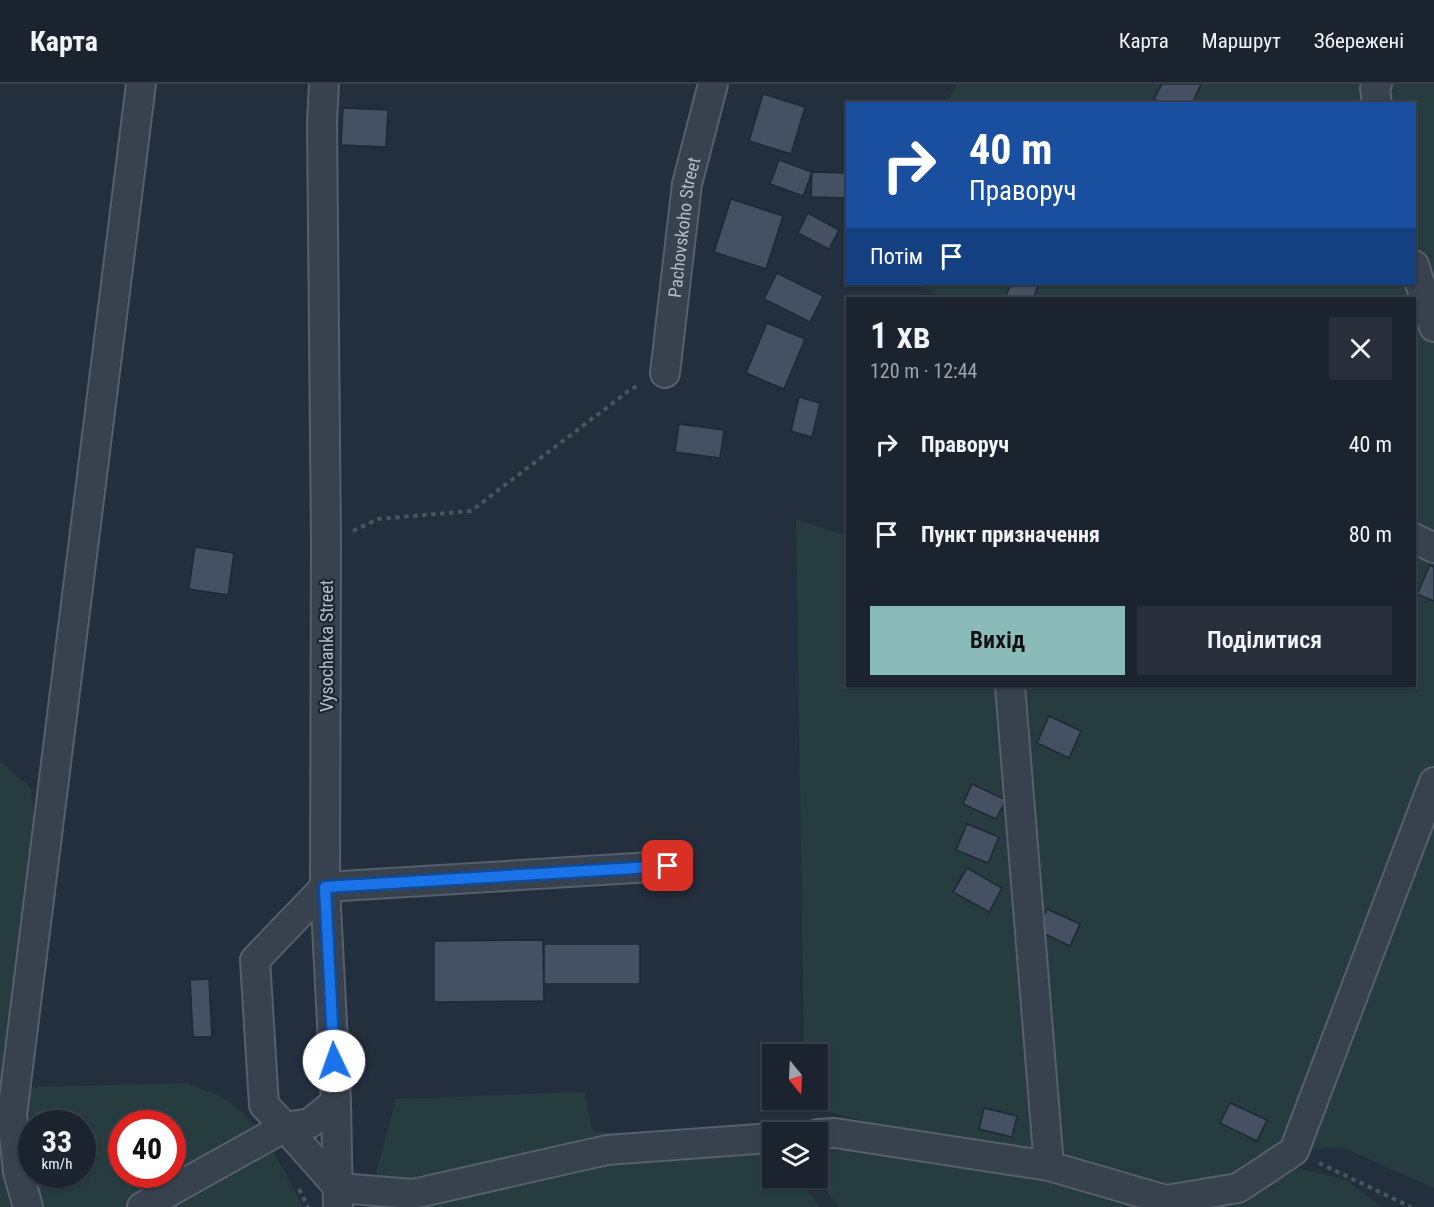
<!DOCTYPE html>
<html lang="uk">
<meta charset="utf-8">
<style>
body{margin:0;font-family:"Roboto Condensed",sans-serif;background:#282f3a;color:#f1f3f6;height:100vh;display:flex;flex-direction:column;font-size:22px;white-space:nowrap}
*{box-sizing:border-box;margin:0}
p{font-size:20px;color:#a0a4aa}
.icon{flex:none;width:33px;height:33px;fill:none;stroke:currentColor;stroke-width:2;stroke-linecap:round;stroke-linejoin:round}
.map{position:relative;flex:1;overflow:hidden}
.side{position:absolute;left:846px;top:213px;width:570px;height:390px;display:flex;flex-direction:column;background:#1b232e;border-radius:0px;box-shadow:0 2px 4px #0004,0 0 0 2px #39404a}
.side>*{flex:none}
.top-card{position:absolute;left:846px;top:18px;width:570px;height:183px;border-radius:0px;box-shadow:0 2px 4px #0004,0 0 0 2px #39404a;background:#1a4fa0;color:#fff;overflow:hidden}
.needle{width:39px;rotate:162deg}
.controls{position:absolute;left:762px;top:960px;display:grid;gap:12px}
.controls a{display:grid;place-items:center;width:66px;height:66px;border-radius:0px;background:#1b232e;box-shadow:0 2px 4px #0004,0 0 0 2px #39404a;font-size:30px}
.speed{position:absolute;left:18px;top:1026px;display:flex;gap:12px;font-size:30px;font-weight:700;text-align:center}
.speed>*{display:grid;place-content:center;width:78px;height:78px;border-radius:50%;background:#1b232e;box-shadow:0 2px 4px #0004,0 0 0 2px #39404a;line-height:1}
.speed small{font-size:15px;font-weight:400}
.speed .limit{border:9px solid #d22;background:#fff;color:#111}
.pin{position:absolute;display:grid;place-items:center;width:51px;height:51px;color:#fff;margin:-26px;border-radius:12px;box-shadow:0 3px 9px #0006}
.me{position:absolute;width:66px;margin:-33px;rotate:357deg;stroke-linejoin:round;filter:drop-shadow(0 0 4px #0008)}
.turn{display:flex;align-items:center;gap:21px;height:126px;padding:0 24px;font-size:27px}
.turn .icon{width:78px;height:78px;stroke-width:2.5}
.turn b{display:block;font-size:42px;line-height:51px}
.then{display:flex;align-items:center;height:57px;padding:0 24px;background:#0003;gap:12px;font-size:22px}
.round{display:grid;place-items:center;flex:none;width:63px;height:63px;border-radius:0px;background:#282f3a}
.overview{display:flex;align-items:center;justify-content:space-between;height:102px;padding:0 24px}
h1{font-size:36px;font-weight:600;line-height:45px}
.action{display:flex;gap:12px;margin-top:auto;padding:12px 24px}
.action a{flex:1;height:69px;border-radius:0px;background:#8bbbb9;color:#111;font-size:24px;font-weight:600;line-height:69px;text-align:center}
.action a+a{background:#282f3a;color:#f1f3f6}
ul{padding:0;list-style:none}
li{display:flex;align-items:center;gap:18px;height:90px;padding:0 24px}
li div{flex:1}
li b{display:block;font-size:22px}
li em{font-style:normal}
header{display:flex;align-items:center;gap:36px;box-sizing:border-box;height:84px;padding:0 30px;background:#1b232e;border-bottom:2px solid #39404a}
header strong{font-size:28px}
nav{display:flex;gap:33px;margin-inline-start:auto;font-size:21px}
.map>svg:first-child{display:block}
</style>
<header>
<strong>Карта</strong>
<nav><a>Карта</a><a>Маршрут</a><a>Збережені</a></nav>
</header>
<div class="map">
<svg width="1434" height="1123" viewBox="0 0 1434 1123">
<rect width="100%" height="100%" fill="#242f3e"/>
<g fill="#263c3f" fill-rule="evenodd">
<polygon points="957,0 1434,0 1434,1104 1341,1063 1250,1072 1346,1096 1382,1123 839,1123 816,1094 818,1069 879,1063 1042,1088 817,1024 814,1016 818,1016 818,970 804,970 796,435 847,452 848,602 1414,602 1414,214 940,214 921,200 1414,200 1414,20 947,19"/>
<polygon points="0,678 31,704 37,758 13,982 0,996"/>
<path d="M188 999C200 1005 215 1009 226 1016 261 1038 285 1088 303 1123H0V1004ZM32 1040H82V1090H32ZM122 1040H172V1090H122Z"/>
<polygon points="585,1008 592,1046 772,1071 772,1094 798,1094 820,1123 367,1123 396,1015"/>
</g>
<g fill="#455162" stroke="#1f2835" stroke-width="1.5">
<polygon points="1162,0 1201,0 1192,20 1164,20 1154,15"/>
<polygon points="763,10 805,23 791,70 749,57"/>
<polygon points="343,24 388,26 386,63 341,61"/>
<polygon points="779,76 812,88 803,112 770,100"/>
<polygon points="812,88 848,89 848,114 811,113"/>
<polygon points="731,115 783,132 766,185 714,168"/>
<polygon points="808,129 839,146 829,165 798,149"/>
<polygon points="777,189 823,212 810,238 764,215"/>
<polygon points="1011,200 1039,200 1033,214 1005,214"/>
<polygon points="767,239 805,255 784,305 746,289"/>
<polygon points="799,313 820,319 812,353 791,347"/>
<polygon points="679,340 724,346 720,374 675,368"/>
<polygon points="195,463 234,469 228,511 189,505"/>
<polygon points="1430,481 1434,483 1434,517 1417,510"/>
<polygon points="1049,632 1081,647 1069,674 1037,659"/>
<polygon points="972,700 1006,716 996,735 963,720"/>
<polygon points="967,740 999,753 988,779 956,766"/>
<polygon points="967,784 1002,804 989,828 953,808"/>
<polygon points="1047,825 1080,840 1070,862 1037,846"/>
<polygon points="543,856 544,917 434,918 434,857"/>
<rect x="544" y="860" width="96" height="40"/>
<polygon points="209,895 212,953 193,953 190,896"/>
<polygon points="1230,1019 1267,1036 1257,1057 1220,1039"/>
<polygon points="984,1024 1017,1032 1012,1053 979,1045"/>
</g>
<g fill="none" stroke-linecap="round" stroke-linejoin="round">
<g stroke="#565f6c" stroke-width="32">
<g id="minor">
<polyline points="324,0 322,38 326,459 325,803 336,1018 338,1123"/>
<polyline points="1377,0 1375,4 1377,20"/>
<polyline points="1414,181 1434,243"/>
<path id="s1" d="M665 289 687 100 713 0"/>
<polyline points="1414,454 1434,464"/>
<polyline points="1010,602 1049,1082"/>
<polyline points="336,1018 310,1039 285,1043 264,1021 255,876 325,803 668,782"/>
<polyline points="818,1050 835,1049 1049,1082 1166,1116 1238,1104 1294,1067 1434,698"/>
<polyline points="28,1123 18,1088 12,1031 141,0"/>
<polyline points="142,1123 285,1043 339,1104 413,1110 607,1066 772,1054"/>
</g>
</g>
<g stroke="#44595c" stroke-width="4" stroke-dasharray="4.5 4.5" stroke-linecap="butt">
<polyline points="353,447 378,435 471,427 631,305 640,301"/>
<polyline points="1319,1079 1411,1123"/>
<polyline points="299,1105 308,1123"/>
</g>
<use href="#minor" stroke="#38414e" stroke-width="28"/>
</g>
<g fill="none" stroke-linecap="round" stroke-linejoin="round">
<g stroke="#114b97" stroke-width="15">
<polyline id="route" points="334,977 325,803 668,782"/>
</g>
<use href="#route" stroke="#1a73e8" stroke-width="10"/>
</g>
<g text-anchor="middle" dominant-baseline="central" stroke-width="4.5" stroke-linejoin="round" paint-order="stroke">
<g font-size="18" fill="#b4bcc9" stroke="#1d2633">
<text stroke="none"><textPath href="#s1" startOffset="147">Pachovskoho Street</textPath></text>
<text transform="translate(326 562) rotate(-90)">Vysochanka Street</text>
</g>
</g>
</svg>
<div class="controls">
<a><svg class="needle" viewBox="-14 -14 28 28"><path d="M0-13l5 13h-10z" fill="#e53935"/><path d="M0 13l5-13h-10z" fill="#a0a4aa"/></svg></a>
<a><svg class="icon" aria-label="layers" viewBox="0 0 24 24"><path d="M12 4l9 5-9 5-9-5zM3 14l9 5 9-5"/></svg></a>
</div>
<div class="speed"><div>33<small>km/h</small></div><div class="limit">40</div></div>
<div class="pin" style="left:668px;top:782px;background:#d93025"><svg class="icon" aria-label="arrive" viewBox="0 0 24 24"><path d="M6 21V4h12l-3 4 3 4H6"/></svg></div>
<svg class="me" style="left:334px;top:977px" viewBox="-20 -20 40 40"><circle r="19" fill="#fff"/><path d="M0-13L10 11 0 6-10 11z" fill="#1a73e8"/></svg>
<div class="top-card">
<div class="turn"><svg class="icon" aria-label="right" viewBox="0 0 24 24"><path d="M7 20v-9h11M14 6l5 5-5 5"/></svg><div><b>40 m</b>Праворуч</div></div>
<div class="then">Потім<svg class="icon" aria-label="arrive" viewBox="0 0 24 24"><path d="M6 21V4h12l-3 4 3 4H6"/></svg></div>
</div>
<section class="side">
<div class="overview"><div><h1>1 хв</h1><p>120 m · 12:44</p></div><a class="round"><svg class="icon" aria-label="close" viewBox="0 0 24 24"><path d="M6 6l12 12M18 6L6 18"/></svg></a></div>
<ul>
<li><svg class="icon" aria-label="right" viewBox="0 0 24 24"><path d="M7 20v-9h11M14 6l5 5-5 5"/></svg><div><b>Праворуч</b></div><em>40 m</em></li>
<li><svg class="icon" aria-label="arrive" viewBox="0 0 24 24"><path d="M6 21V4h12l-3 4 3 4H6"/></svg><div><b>Пункт призначення</b></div><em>80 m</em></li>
</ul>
<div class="action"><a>Вихід</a><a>Поділитися</a></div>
</section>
</div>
